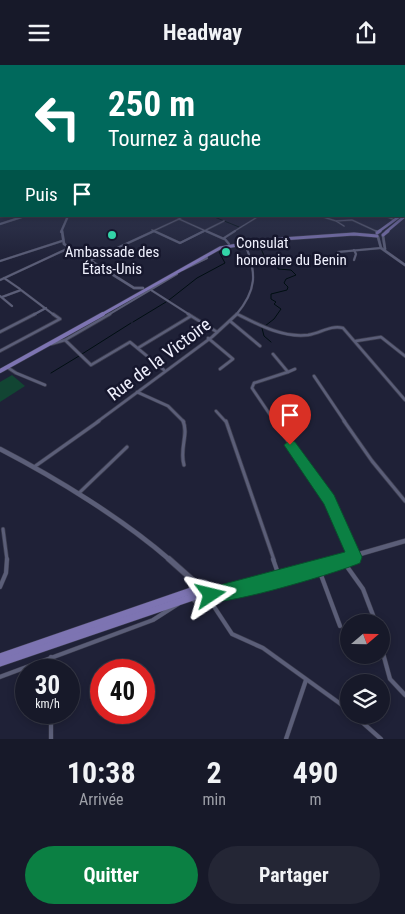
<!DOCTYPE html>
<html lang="fr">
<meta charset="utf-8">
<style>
body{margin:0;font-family:"Roboto Condensed",sans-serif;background:#242635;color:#f1f3f6;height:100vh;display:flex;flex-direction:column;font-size:19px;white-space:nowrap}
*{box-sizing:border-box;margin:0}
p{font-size:16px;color:#9ea0a8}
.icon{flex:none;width:28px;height:28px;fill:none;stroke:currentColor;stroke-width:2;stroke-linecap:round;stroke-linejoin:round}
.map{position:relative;height:674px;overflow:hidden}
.sheet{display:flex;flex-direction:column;background:#171929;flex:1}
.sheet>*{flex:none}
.top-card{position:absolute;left:0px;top:0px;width:405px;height:152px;box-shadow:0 2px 8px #0003,0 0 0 1px #363846;background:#00695c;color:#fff;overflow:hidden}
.needle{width:32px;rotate:70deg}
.controls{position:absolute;left:340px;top:549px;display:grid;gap:10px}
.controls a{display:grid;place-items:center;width:50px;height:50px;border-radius:50%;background:#171929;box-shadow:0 2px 8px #0003,0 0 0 1px #363846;font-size:25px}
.speed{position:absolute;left:15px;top:594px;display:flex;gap:10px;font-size:25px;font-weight:700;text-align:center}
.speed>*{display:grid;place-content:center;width:65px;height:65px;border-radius:50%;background:#171929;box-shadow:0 2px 8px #0003,0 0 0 1px #363846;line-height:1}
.speed small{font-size:12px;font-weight:400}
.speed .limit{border:8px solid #d22;background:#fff;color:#111}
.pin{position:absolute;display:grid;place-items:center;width:42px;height:42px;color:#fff;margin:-51px -21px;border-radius:50% 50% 50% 0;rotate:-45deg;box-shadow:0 0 5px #0007}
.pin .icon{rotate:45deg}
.me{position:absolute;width:55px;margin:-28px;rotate:80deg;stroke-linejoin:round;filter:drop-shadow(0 0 4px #0008)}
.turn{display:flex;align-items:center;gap:18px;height:105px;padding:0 25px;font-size:22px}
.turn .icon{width:65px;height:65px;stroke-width:2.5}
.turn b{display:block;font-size:35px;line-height:42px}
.then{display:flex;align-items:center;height:48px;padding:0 25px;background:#0003;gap:10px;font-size:19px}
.eta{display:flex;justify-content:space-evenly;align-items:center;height:85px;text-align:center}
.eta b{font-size:30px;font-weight:700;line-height:35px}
.action{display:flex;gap:10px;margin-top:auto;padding:10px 25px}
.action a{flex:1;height:58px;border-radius:30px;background:#0b8043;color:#fff;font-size:20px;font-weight:700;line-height:58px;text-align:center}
.action a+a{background:#242635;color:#f1f3f6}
header{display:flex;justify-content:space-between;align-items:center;height:65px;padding:0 25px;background:#171929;font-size:22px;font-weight:700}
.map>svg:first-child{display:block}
</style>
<header><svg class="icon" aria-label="menu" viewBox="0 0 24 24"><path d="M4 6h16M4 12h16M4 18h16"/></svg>Headway<svg class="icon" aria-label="share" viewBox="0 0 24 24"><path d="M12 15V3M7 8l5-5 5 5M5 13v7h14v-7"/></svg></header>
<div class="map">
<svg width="405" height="674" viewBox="0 0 405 674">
<rect width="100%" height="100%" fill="#1f2137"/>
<polygon fill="#124533" points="12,310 25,321 0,337 0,317"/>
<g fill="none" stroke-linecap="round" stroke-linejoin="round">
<g stroke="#000e12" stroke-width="1">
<polyline points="212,151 239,162"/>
<polyline points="255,179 259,179 266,195 277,198 278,204 291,205 296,210 286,214 284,218 288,222 287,225 271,229 271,234 276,237 274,239 281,244 274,254 265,261"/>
<polyline points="169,235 197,213 225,198 219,187 224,184"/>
<polyline points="133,257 166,237"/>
<polyline points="262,263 264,271 271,277"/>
<polyline points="82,289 131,258"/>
<polyline points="51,308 79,291"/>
</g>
<g stroke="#3c3d4f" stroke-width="2">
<g id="street-far4">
<polyline points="175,151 179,153"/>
<polyline points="320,151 336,156"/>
<polyline points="385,151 395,155"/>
<polyline points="179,154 184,151"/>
<polyline points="344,161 336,156 352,155 378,167"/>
<polyline points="152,165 156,167"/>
<polyline points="151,167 179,154 208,167"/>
<polyline points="202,167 224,156"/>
<polyline points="233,167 259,151"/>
</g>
</g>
<g stroke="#3c3d4f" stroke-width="2.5">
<g id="street-far3">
<polyline points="154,166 180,178 204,166"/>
<polyline points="206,166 224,174"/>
<polyline points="376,166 378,167"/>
<polyline points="229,179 224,173 235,166"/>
<polyline points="354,185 356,189 354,195"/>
<polyline points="338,187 381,183"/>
<polyline points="0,196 62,176"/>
<polyline points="89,196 154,166"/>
<polyline points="182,205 207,193"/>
<polyline points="4,213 20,224"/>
<polyline points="0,215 69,183"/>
<polyline points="151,225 190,250"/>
<polyline points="0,231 12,241"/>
<polyline points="2,232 21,225 54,250"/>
<polyline points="33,250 46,243"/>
<polyline points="108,250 177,209"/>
<path d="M236 250C257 225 257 208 245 179"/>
</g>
</g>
<g stroke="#3c3d4f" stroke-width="4">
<g id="street-far2">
<polyline points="188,249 217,267"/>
<path d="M237 249C259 260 283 273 308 270 321 268 330 260 343 263L405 335"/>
<polyline points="230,256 260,281"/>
<polyline points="0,267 35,249"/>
<polyline points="208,273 233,294 220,304"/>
<polyline points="65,275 91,300 130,277 164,305"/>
<polyline points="356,276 381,272 405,291"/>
<polyline points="51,279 65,275 110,249"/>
<polyline points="138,283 191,251"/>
<polyline points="0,286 60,254 53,249"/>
<polyline points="273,289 288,307 254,318 252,323 275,357"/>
<polyline points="7,302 16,308 45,320"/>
<polyline points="288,307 295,304"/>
<polyline points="314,311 345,357"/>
<polyline points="137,327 168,341 184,357"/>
<polyline points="216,346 226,357"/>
<polyline points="97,357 212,272 237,249"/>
</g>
</g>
<g stroke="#3c3d4f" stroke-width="4.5">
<g id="street-far1">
<path d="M183 356C189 369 179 384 184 400"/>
<polyline points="226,356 274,495"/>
<polyline points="274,356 329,435 354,491"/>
<polyline points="344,356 372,396 405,436"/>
<polyline points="34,402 99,356"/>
<polyline points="79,428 127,382"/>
<polyline points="3,464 7,495"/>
</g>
</g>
<g stroke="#3c3d4f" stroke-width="5">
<g id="street">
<polyline points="273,494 279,511"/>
<polyline points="343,496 363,524 376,558"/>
<polyline points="318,502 340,561"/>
<polyline points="0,522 6,508 7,494"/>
<polyline points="209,534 232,569 263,583 349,645"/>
<polyline points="381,581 390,614 405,630"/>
<polyline points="51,592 51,605"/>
<polyline points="0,612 153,555 178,539"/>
<polyline points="51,648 51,674"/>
<polyline points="354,650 381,674"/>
<polyline points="286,674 306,615"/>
</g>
</g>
<g stroke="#3c3d4f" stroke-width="2.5">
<g id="secondary-far3">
<polyline points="0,159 25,151"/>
<polyline points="61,167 68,151"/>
</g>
</g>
<g stroke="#3c3d4f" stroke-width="3">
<g id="secondary-far2">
<polyline points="62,166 64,179 134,223 143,223"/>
<polyline points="383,171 385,184"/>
<polyline points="378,172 381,183 405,200"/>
</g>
</g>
<g stroke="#3c3d4f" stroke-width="5.5">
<g id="secondary-far1">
<path d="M0 384C56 413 123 454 170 495"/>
<polyline points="339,495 405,476"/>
</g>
</g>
<g stroke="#3c3d4f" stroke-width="7">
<g id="secondary">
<polyline points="169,494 196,518"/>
<circle cx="201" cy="527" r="10"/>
<polyline points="211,530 235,526 343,494"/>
</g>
</g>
<g stroke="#3c3d4f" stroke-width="3">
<g id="primary-far3">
<polyline points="404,147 405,145"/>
<polyline points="378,167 400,151"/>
<polyline points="386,167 405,151"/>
</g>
</g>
<g stroke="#3c3d4f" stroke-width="4">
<g id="primary-far2">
<polyline points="377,168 380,166"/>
<polyline points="383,170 388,166"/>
<polyline points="101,250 220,183 267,175 354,169 377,171"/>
</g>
</g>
<g stroke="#3c3d4f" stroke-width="5">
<polyline id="primary-far1" points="0,306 103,249"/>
</g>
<g stroke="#3c3d4f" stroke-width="8">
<g id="primary">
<polyline points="0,592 191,526"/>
<polyline points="0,598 193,532"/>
</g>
</g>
<use href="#street-far4" stroke="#5b5e78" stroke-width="1"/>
<use href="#street-far3" stroke="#5b5e78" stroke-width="2"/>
<use href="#street-far2" stroke="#5b5e78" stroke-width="2.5"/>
<use href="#street-far1" stroke="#5b5e78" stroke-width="3"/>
<use href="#street" stroke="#5b5e78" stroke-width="4"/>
<use href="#secondary-far3" stroke="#5b5e78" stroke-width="2"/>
<use href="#secondary-far2" stroke="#5b5e78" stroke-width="2.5"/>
<use href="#secondary-far1" stroke="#5b5e78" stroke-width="4.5"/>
<use href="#secondary" stroke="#5b5e78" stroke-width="5.5"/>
<use href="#primary-far3" stroke="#7d74b2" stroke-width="2.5"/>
<use href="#primary-far2" stroke="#7d74b2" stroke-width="3"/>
<use href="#primary-far1" stroke="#7d74b2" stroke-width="4"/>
<use href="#primary" stroke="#7d74b2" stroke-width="7"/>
</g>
<linearGradient id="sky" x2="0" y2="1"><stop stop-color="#11121e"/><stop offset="0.52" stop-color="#3c435e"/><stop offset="1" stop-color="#3c435e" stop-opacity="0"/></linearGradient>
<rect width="405" height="197" fill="url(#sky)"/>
<path fill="#0b8043" stroke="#07532c" d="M290 375 295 377 334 430 362 492 360 498C339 507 221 543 205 536L203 530 205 524 345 487 324 439 284 380Z"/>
<g fill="#33d4a8" stroke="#16172d" stroke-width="2">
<circle cx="112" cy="170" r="5"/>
<circle cx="226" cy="187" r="5"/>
</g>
<g text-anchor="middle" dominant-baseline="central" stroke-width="5" stroke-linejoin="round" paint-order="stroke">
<g font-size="15" fill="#eff0fd" stroke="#16172d" text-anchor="start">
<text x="236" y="178">Consulat<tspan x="236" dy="17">honoraire du Benin</tspan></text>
<text x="112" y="187" text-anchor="middle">Ambassade des<tspan x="112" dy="17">États-Unis</tspan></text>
</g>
<g font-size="18" fill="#eff0fd" stroke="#16172d">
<text transform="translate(159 294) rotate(-37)">Rue de la Victoire</text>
</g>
</g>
</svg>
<div class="controls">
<a><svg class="needle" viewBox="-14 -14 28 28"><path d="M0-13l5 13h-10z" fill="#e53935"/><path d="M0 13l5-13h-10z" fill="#9ea0a8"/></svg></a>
<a><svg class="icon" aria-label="layers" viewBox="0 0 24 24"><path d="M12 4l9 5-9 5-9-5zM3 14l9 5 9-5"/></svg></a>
</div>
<div class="speed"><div>30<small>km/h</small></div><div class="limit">40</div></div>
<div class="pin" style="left:290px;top:380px;background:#d93025"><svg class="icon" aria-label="arrive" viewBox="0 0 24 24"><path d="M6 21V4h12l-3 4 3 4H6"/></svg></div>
<svg class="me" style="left:211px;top:530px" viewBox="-20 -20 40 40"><path d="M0-17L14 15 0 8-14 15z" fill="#0b8043" stroke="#fff" stroke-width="4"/></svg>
<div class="top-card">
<div class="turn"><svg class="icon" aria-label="left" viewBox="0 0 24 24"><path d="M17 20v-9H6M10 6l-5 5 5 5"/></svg><div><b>250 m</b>Tournez à gauche</div></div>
<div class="then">Puis<svg class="icon" aria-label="arrive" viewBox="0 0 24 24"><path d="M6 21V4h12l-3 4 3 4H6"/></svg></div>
</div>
</div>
<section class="sheet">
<div class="eta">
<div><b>10:38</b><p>Arrivée</p></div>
<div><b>2</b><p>min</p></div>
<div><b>490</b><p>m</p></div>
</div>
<div class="action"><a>Quitter</a><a>Partager</a></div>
</section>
